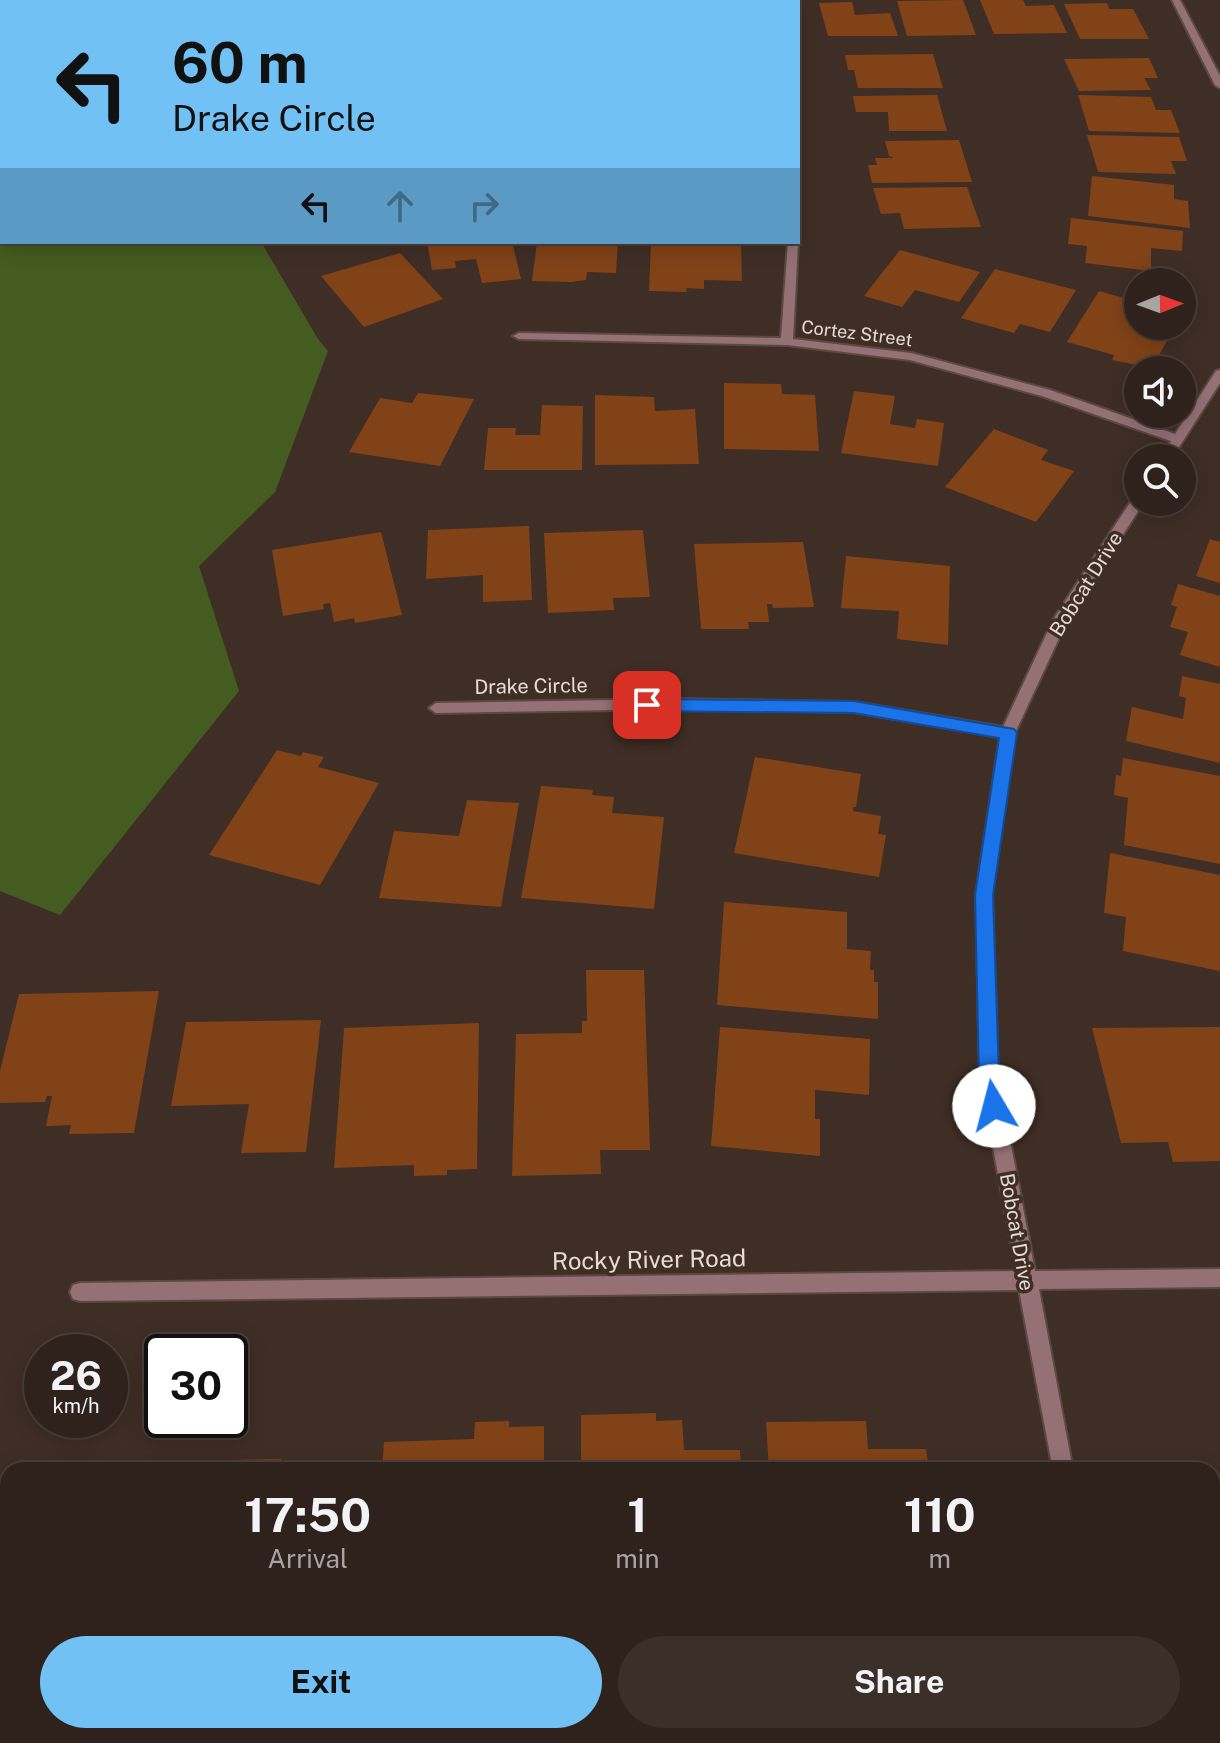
<!DOCTYPE html>
<style>
body{margin:0;font-family:"Public Sans",sans-serif;background:#3b2f29;color:#f1f3f6;height:100vh;display:flex;flex-direction:column;font-size:30px;white-space:nowrap}
*{box-sizing:border-box;margin:0}
p{font-size:26px;color:#a7a4a3}
.icon{flex:none;width:44px;height:44px;fill:none;stroke:currentColor;stroke-width:2;stroke-linecap:round;stroke-linejoin:round}
.map{position:relative;flex:1;overflow:hidden}
.sheet{position:absolute;left:0px;top:1462px;width:1220px;height:282px;display:flex;flex-direction:column;background:#2f221c;border-radius:24px 24px 0 0;box-shadow:0 4px 20px #0003,0 0 0 2px #4a3f3b}
.sheet>*{flex:none}
.guide{position:absolute;left:0px;top:0px;width:800px;height:244px;box-shadow:0 4px 20px #0003,0 0 0 2px #4a3f3b;background:#72c1f5;color:#111;overflow:hidden}
.needle{width:52px;rotate:89deg}
.tools{position:absolute;left:1124px;top:268px;display:grid;gap:16px}
.tools a{display:grid;place-items:center;width:72px;height:72px;border-radius:50%;background:#2f221c;box-shadow:0 4px 20px #0003,0 0 0 2px #4a3f3b;font-size:40px}
.speed{position:absolute;left:24px;top:1334px;display:flex;gap:16px;font-size:40px;font-weight:700;text-align:center}
.speed>*{display:grid;place-content:center;width:104px;height:104px;border-radius:50%;background:#2f221c;box-shadow:0 4px 20px #0003,0 0 0 2px #4a3f3b;line-height:1}
.speed small{font-size:20px;font-weight:400}
.speed .limit{border:4px solid #111;border-radius:12px;background:#fff;color:#111}
.pin{position:absolute;display:grid;place-items:center;width:68px;height:68px;color:#fff;margin:-34px;border-radius:16px;box-shadow:0 4px 12px #0006}
.me{position:absolute;width:88px;margin:-44px;rotate:352deg;stroke-linejoin:round;filter:drop-shadow(0 0 6px #0008)}
.turn{display:flex;align-items:center;gap:28px;height:168px;padding:0 40px;font-size:36px}
.turn .icon{width:104px;height:104px;stroke-width:2.5}
.turn b{display:block;font-size:56px;line-height:68px}
.lanes{display:flex;align-items:center;height:76px;padding:0 40px;background:#0003;justify-content:center;gap:40px;direction:ltr}
.lanes .off{opacity:.35}
.eta{display:flex;justify-content:space-evenly;align-items:center;height:136px;text-align:center}
.eta b{font-size:48px;font-weight:700;line-height:56px}
.button{display:flex;gap:16px;margin-top:auto;padding:16px 40px}
.button a{flex:1;height:92px;border-radius:48px;background:#72c1f5;color:#111;font-size:32px;font-weight:700;line-height:92px;text-align:center}
.button a+a{background:#3b2f29;color:#f1f3f6}
.map>svg:first-child{display:block}
</style>
<div class="map">
<svg width="1220" height="1743" viewBox="0 0 1220 1743">
<rect width="100%" height="100%" fill="#3f2e25"/>
<polygon fill="#445c1f" points="0,222 2,242 261,242 318,339 328,351 275,492 199,566 239,691 60,915 0,891"/>
<g fill="#814217">
<polygon points="963,0 976,35 907,36 897,1"/>
<polygon points="980,0 1023,0 1026,6 1054,5 1067,33 994,34"/>
<polygon points="852,2 855,15 890,13 898,36 828,36 819,3"/>
<polygon points="1107,3 1109,9 1133,9 1149,39 1080,39 1064,4"/>
<polygon points="933,54 943,88 858,88 854,70 848,70 845,55"/>
<polygon points="1149,58 1158,78 1144,78 1151,90 1079,91 1064,59"/>
<polygon points="937,95 947,131 889,131 888,112 856,112 853,96"/>
<polygon points="1078,95 1151,97 1156,110 1171,110 1180,133 1089,131"/>
<polygon points="1087,135 1179,137 1187,161 1171,161 1176,174 1098,172"/>
<polygon points="959,140 972,182 872,183 868,165 877,165 875,158 894,158 889,156 885,141"/>
<polygon points="1092,176 1174,185 1174,199 1188,201 1190,228 1088,216"/>
<polygon points="967,187 981,227 904,229 900,213 881,214 873,188"/>
<polygon points="1071,218 1183,231 1182,251 1151,248 1151,271 1085,263 1087,246 1068,244"/>
<polygon points="427,242 512,242 521,279 482,283 476,259 455,261 456,268 432,270"/>
<polygon points="537,242 618,242 616,273 587,272 586,280 571,282 532,281"/>
<polygon points="651,242 741,242 742,281 704,280 704,289 686,288 687,292 649,291"/>
<polygon points="900,250 980,272 959,302 915,290 902,307 864,296"/>
<polygon points="400,253 443,299 364,327 321,276"/>
<polygon points="995,269 1076,290 1050,332 1020,324 1014,333 961,318"/>
<polygon points="1099,291 1138,302 1138,326 1175,326 1152,368 1112,360 1114,355 1067,342"/>
<polygon points="724,383 781,384 782,394 815,395 819,451 724,449"/>
<polygon points="854,391 895,396 890,424 915,428 917,419 944,423 938,466 841,453"/>
<polygon points="418,393 474,399 440,466 349,452 380,398 412,403"/>
<polygon points="595,395 654,397 655,411 695,409 699,464 595,465"/>
<polygon points="542,405 583,406 582,470 484,470 488,428 516,428 515,435 540,435"/>
<polygon points="994,429 1048,450 1041,460 1074,471 1036,522 945,487"/>
<polygon points="529,526 532,600 483,602 483,575 426,579 428,530"/>
<polygon points="643,530 650,597 613,598 614,610 548,613 544,533"/>
<polygon points="381,532 402,615 355,623 354,618 334,622 330,603 323,604 324,609 283,616 272,550"/>
<polygon points="1210,539 1220,542 1220,583 1196,576"/>
<polygon points="803,542 814,607 773,608 772,604 767,604 769,622 748,622 749,629 701,629 694,544"/>
<polygon points="846,556 950,566 948,645 897,639 899,611 841,608"/>
<polygon points="1178,584 1220,596 1220,667 1180,655 1188,632 1170,627 1177,607 1171,605"/>
<polygon points="1182,676 1220,684 1220,763 1126,741 1132,707 1183,719 1186,698 1179,696"/>
<polygon points="277,750 301,756 303,752 324,757 318,767 379,783 320,885 209,855"/>
<polygon points="755,757 861,774 856,807 853,807 853,811 881,816 878,834 886,835 879,877 734,853"/>
<polygon points="1123,758 1220,776 1220,864 1124,845 1128,798 1114,795 1116,775 1121,776"/>
<polygon points="541,786 593,790 592,795 614,797 612,813 664,817 654,909 521,898"/>
<polygon points="467,800 519,803 501,907 379,898 394,831 459,836"/>
<polygon points="1110,853 1220,875 1220,971 1123,951 1126,917 1104,913"/>
<polygon points="724,902 847,912 847,949 871,951 870,970 874,970 874,982 878,982 878,1019 717,1005"/>
<polygon points="586,970 644,970 650,1150 600,1150 601,1174 512,1176 516,1034 582,1033 582,1021 587,1021"/>
<polygon points="159,991 134,1133 69,1134 71,1125 46,1126 52,1096 47,1096 45,1102 0,1103 0,1071 19,994"/>
<polygon points="321,1020 306,1152 241,1153 249,1104 171,1106 186,1022"/>
<polygon points="479,1023 477,1169 447,1170 447,1175 414,1176 414,1165 334,1168 344,1028"/>
<polygon points="720,1027 870,1039 869,1095 815,1090 815,1119 820,1119 820,1156 711,1146"/>
<polygon points="1220,1027 1220,1161 1173,1162 1168,1142 1121,1143 1092,1028"/>
<polygon points="656,1413 656,1421 682,1420 684,1450 740,1450 741,1470 581,1470 581,1415"/>
<polygon points="509,1421 509,1427 544,1426 544,1470 382,1470 384,1442 474,1439 475,1422"/>
<polygon points="866,1421 868,1449 926,1449 929,1470 769,1470 766,1422"/>
<polygon points="281,1459 280,1470 183,1470 184,1461"/>
<polygon points="1212,1482 1220,1497 1220,1604 1212,1604"/>
<rect x="0" y="1552" width="8" height="142"/>
</g>
<g fill="none" stroke-linecap="round" stroke-linejoin="round">
<g stroke="#5a4a41" stroke-width="4">
<g id="minor">
<rect x="769" y="0" width="8" height="2"/>
<polygon points="1172,0 1180,0 1220,76 1220,88 1215,85"/>
<polygon points="798,241 798,242 793,339 911,353 1050,390 1175,434 1216,371 1220,370 1220,383 1172,458 1160,458 1171,441 1042,396 910,360 787,345 519,339 513,336 519,333 781,338 788,242"/>
<polygon points="1138,497 1138,502 1144,502 1067,621 1015,733 992,895 998,1077 1035,1271 1220,1269 1220,1287 1039,1289 1073,1470 1053,1470 1019,1290 80,1301 73,1299 70,1292 73,1285 80,1283 1016,1271 980,1077 976,895 1000,737 854,712 678,709 436,713 429,708 436,703 678,699 854,702 1003,727 1053,620 1133,498"/>
<polygon points="1104,1736 1128,1736 1130,1743 1106,1743"/>
</g>
</g>
<use href="#minor" fill="#957176" fill-rule="evenodd"/>
</g>
<polygon fill="#1a73e8" stroke="#114b97" stroke-width="2" points="647,699 854,701 1014,729 1017,733 993,895 999,1077 1004,1106 1001,1112 994,1115 987,1112 979,1077 975,895 999,738 854,713 647,711 639,705"/>
<g text-anchor="middle" dominant-baseline="central" stroke-width="7" stroke-linejoin="round" paint-order="stroke">
<g font-size="18" fill="#e6dbd5" stroke="#3f2e25">
<text transform="translate(857 333) rotate(7)">Cortez Street</text>
</g>
<g font-size="20" fill="#e6dbd5" stroke="#3f2e25">
<text transform="translate(1086 584) rotate(-58)">Bobcat Drive</text>
<text transform="translate(531 686) rotate(-1)">Drake Circle</text>
<text transform="translate(1017 1232) rotate(80)">Bobcat Drive</text>
</g>
<g font-size="24" fill="#e6dbd5" stroke="#3f2e25">
<text transform="translate(649 1259) rotate(-1)">Rocky River Road</text>
</g>
</g>
</svg>
<div class="tools">
<a><svg class="needle" viewBox="-14 -14 28 28"><path d="M0-13l5 13h-10z" fill="#e53935"/><path d="M0 13l5-13h-10z" fill="#a7a4a3"/></svg></a>
<a><svg class="icon" aria-label="sound" viewBox="0 0 24 24"><path d="M4 9h4l5-4v14l-5-4H4zM17 9q2 3 0 6"/></svg></a>
<a><svg class="icon" aria-label="search" viewBox="0 0 24 24"><circle cx="10" cy="10" r="6"/><path d="M15 15l6 6"/></svg></a>
</div>
<div class="speed"><div>26<small>km/h</small></div><div class="limit">30</div></div>
<div class="pin" style="left:647px;top:705px;background:#d93025"><svg class="icon" aria-label="arrive" viewBox="0 0 24 24"><path d="M6 21V4h12l-3 4 3 4H6"/></svg></div>
<svg class="me" style="left:994px;top:1106px" viewBox="-20 -20 40 40"><circle r="19" fill="#fff"/><path d="M0-13L10 11 0 6-10 11z" fill="#1a73e8"/></svg>
<div class="guide">
<div class="turn"><svg class="icon" aria-label="left" viewBox="0 0 24 24"><path d="M17 20v-9H6M10 6l-5 5 5 5"/></svg><div><b>60 m</b>Drake Circle</div></div>
<div class="lanes"><svg class="icon" aria-label="left" viewBox="0 0 24 24"><path d="M17 20v-9H6M10 6l-5 5 5 5"/></svg><svg class="icon off" aria-label="ahead" viewBox="0 0 24 24"><path d="M12 20V5M6 11l6-6 6 6"/></svg><svg class="icon off" aria-label="right" viewBox="0 0 24 24"><path d="M7 20v-9h11M14 6l5 5-5 5"/></svg></div>
</div>
<section class="sheet">
<div class="eta">
<div><b>17:50</b><p>Arrival</p></div>
<div><b>1</b><p>min</p></div>
<div><b>110</b><p>m</p></div>
</div>
<div class="button"><a>Exit</a><a>Share</a></div>
</section>
</div>
